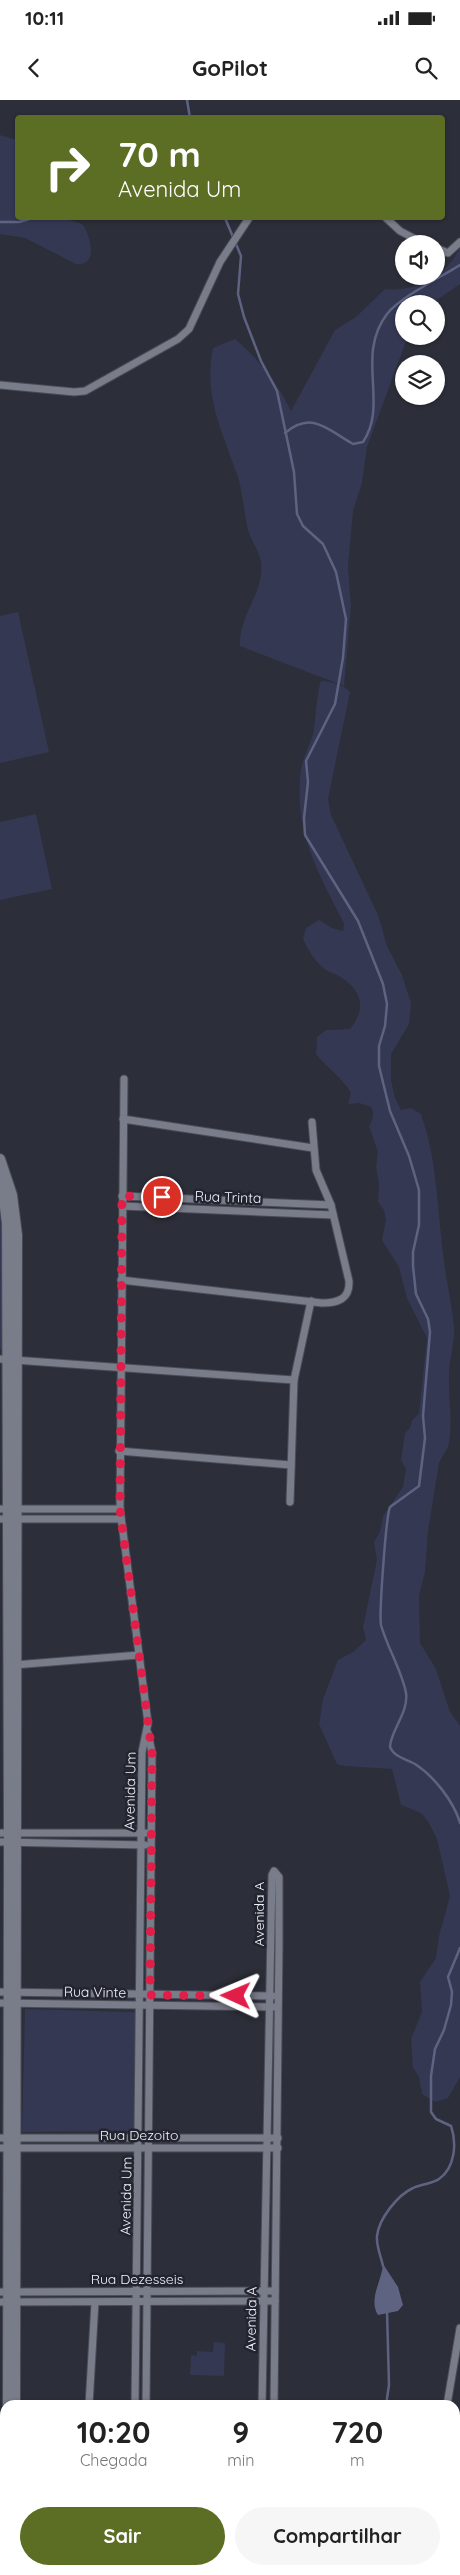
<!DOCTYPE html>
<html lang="pt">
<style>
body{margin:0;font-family:Quicksand,sans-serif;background:#f6f6f6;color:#222;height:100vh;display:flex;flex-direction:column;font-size:19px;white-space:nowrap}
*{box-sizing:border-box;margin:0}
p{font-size:16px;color:#767676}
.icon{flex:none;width:28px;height:28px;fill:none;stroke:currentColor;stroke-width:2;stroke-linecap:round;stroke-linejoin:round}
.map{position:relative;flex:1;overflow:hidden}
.drawer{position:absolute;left:0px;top:2300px;width:460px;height:175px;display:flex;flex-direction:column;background:#fff;border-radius:15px 15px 0 0;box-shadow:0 1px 4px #0004}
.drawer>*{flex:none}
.hud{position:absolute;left:15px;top:15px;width:430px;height:105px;border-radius:5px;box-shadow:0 1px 4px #0004;background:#5c6d24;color:#fff;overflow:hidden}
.controls{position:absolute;left:395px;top:135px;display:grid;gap:10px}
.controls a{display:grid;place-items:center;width:50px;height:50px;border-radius:50%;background:#fff;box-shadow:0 1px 4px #0004;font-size:25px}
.pin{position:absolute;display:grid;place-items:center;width:42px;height:42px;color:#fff;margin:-21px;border:2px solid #fff;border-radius:50%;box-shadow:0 1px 5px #0007}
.me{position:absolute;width:55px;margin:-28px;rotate:271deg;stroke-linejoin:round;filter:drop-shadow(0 0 4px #0008)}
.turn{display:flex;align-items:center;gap:18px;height:105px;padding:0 20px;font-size:22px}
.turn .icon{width:65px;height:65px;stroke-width:2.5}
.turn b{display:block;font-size:35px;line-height:42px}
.eta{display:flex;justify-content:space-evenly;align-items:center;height:85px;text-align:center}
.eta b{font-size:30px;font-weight:800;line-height:35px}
.cta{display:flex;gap:10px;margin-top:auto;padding:10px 20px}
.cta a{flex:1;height:58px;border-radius:30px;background:#5c6d24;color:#fff;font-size:20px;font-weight:800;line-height:58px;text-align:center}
.cta a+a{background:#f6f6f6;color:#222}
.status{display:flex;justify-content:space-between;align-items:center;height:35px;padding:0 25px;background:#fff;direction:ltr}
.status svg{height:14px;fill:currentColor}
header{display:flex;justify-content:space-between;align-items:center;height:65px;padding:0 20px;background:#fff;font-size:22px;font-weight:800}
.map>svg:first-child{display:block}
</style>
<div class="status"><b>10:11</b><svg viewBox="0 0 49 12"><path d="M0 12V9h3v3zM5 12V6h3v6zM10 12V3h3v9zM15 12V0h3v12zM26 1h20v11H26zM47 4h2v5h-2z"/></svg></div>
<header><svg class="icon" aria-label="back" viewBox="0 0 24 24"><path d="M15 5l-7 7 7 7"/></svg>GoPilot<svg class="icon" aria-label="search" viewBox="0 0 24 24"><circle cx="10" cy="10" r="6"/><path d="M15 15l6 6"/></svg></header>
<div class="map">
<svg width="460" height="2475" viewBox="0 0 460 2475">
<rect width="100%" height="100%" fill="#2c2e39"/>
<g fill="#343852">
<path d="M0 35 17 40 18 118H62L82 124C91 135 99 167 76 164L25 138 0 134Z"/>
<path d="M460 148V184L431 204H404V236H408L367 347 362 383 353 411 348 467 351 506 344 586 240 546C238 516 265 492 261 462 259 451 251 440 248 430 244 413 243 394 238 377 223 333 203 296 213 248L235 239C259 259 278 284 291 311L335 230 356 217 385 189C417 192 445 177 460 148Z"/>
<polygon points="18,512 49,652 0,663 0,516"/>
<path d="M321 581C331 581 344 585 350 592L328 699 331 715 378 815 387 846 402 875 411 903 409 924 391 954V980L395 998 401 1010 411 1008 421 1014C437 1059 437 1105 443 1152 445 1177 452 1202 454 1227 455 1242 450 1256 449 1272 448 1296 453 1318 449 1343 448 1349 442 1356 439 1363L428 1431 425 1472 419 1495 420 1543 436 1569 450 1612 460 1626V1977L448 1998 435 2002 422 1994 419 1977 413 1967 411 1939 422 1912 420 1882 436 1858 439 1836 450 1796 437 1739 428 1721 421 1713 401 1705 392 1669 344 1666 337 1664 319 1624 323 1599 338 1560 353 1552 366 1540 363 1527 377 1460 374 1442 380 1432 383 1416 403 1387 406 1369 401 1360 405 1333 410 1328 412 1320 419 1314 427 1238 407 1198 399 1167 382 1140 386 1120 384 1110 378 1102 379 1084 376 1066 378 1052 369 1026C373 1019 375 1015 371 1007L359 1003 348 1004 351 993C342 977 327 968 316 954L317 937 326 930 350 929C368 907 361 888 337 875 333 873 329 872 326 870 316 863 308 850 303 839L306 828 319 820 332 828 343 831 344 823C318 773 293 729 301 670 303 656 311 644 314 630 315 621 318 586 321 581Z"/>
<polygon points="36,714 52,789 0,800 0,722"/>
<polygon points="0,1100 4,1100 6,1249 0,1249"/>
<polygon points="25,1909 135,1912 135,2031 22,2032"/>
<polygon points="214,2242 225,2243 224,2276 190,2275 191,2255 197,2256 197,2251 213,2252"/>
</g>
<g fill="#5e6382">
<path d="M383 2164 398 2187 403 2205 398 2211 378 2215C368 2199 382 2181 383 2164Z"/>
<polygon points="340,2470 408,2470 407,2475 339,2475"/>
</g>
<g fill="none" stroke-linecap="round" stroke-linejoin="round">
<g stroke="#5e6382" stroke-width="2.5">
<polyline points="187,0 190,18"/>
<path d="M225 118 241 156 238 194 244 217 261 261 277 291 294 372 297 414 303 426 323 444 336 472 346 519 343 558 335 604 306 661 308 682 304 718 305 735 358 821 383 884 387 904 385 926 379 946V966L390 1011 409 1056 419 1090V1125L413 1152V1166L416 1194 428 1219 430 1232 423 1316 425 1338 419 1386 390 1407C386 1416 379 1514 381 1525 387 1547 402 1571 406 1593 409 1612 390 1632 390 1647 394 1657 406 1659 415 1664 434 1676 454 1702 460 1723"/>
<polyline points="0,122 19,122 33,118"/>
<path d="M285 333C312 310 328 330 353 344L363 342C389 304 355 256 387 214 399 198 441 177 460 165"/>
<path d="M383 2166C381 2157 376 2145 377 2136 379 2118 398 2095 413 2088 421 2084 432 2084 439 2079 455 2068 457 2043 451 2026L436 2019 431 2012V1976L435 1949 444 1930 451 1905 452 1892 448 1877 460 1848"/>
<polyline points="386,2305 389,2285 387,2211"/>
<polyline points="325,2475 327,2470"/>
</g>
<g stroke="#494b55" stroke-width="9">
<g id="minor">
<polyline points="386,118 400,131 425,144"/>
<polyline points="436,148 448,153 460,142"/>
<polyline points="0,285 74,292 85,291 178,239 189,229 220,162 249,118"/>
<polyline points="124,979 120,1409 148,1623 142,1652 135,2305"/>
<polyline points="123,1019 313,1048"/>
<polyline points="122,1096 331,1105"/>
<polyline points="122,1106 333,1115"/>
<path d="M121 1180 322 1203C338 1203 350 1199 349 1181L331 1105 316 1070 312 1022"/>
<polyline points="0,1259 294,1280"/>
<polyline points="119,1351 291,1365"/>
<polyline points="290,1402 294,1280 311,1201"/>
<polyline points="0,1409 120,1409"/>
<polyline points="0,1419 121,1419"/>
<polyline points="14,1565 139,1555"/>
<polyline points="0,1733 146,1733"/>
<polyline points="0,1742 145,1745"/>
<polyline points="0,1892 273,1896"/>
<polyline points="0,1903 275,1907"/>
<polyline points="0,2038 278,2038"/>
<polyline points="0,2048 278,2048"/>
<polyline points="0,2192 275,2191"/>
<polyline points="0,2202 275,2201"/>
<polyline points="89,2305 95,2202"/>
<polyline points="146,2305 152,1653 148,1633"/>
<polyline points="262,2305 272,1775 274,1771 279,1777 279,1844 274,2305"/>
<polyline points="447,2305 460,2228"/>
<polyline points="455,2431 460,2431"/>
<polyline points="444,2470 444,2475"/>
<polyline points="133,2475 133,2470"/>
<polyline points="279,2475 280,2470"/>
</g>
</g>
<g stroke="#494b55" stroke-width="11">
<g id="tertiary">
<polyline points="455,2348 460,2348"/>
<polyline points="0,2349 5,2349"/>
<polyline points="455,2359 460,2359"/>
<polyline points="0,2361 5,2361"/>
</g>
</g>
<g stroke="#494b55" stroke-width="12">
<g id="secondary">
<polyline points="0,1059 12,1095 17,1135 15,2305"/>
<polyline points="1,1076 7,1123 9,1743 8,2305"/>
<polyline points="16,2470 16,2475"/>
<polyline points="7,2475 7,2470"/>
</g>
</g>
<use href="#minor" stroke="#797c89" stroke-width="7"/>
<use href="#tertiary" stroke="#797c89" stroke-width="9"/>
<use href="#secondary" stroke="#797c89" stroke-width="10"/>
</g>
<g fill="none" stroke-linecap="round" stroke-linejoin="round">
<polyline stroke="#e11d48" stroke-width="9" stroke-dasharray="0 16.2" points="162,1097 122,1096 120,1410 152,1653 150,1895 236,1896"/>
</g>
<g text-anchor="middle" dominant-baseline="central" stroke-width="5" stroke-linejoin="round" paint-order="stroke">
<g font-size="14" fill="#f2f4fb" stroke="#22242f">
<text transform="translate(228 1097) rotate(2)">Rua Trinta</text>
<text transform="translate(130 1691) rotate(-89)">Avenida Um</text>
<text transform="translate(259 1814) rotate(-90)">Avenida A</text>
<text transform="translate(95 1892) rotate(1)">Rua Vinte</text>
<text x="139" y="2035">Rua Dezoito</text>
<text transform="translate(126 2096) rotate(-89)">Avenida Um</text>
<text x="137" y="2179">Rua Dezesseis</text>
<text transform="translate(251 2219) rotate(-89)">Avenida A</text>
</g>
</g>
</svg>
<div class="controls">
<a><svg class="icon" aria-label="sound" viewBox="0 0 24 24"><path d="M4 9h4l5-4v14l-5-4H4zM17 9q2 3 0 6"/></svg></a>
<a><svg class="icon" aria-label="search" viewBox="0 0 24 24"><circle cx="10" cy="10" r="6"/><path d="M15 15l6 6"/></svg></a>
<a><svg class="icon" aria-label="layers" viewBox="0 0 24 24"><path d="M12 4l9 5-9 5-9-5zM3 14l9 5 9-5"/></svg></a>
</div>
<div class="pin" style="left:162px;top:1097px;background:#d93025"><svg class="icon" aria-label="arrive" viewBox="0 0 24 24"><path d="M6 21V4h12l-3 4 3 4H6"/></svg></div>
<svg class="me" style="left:236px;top:1896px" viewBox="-20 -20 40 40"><path d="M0-17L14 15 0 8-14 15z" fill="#e11d48" stroke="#fff" stroke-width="4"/></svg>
<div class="hud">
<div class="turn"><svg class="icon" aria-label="right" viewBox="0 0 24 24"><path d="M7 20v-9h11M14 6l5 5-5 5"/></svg><div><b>70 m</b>Avenida Um</div></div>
</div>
<section class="drawer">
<div class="eta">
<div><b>10:20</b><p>Chegada</p></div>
<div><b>9</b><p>min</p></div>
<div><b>720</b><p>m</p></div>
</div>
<div class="cta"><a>Sair</a><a>Compartilhar</a></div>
</section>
</div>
